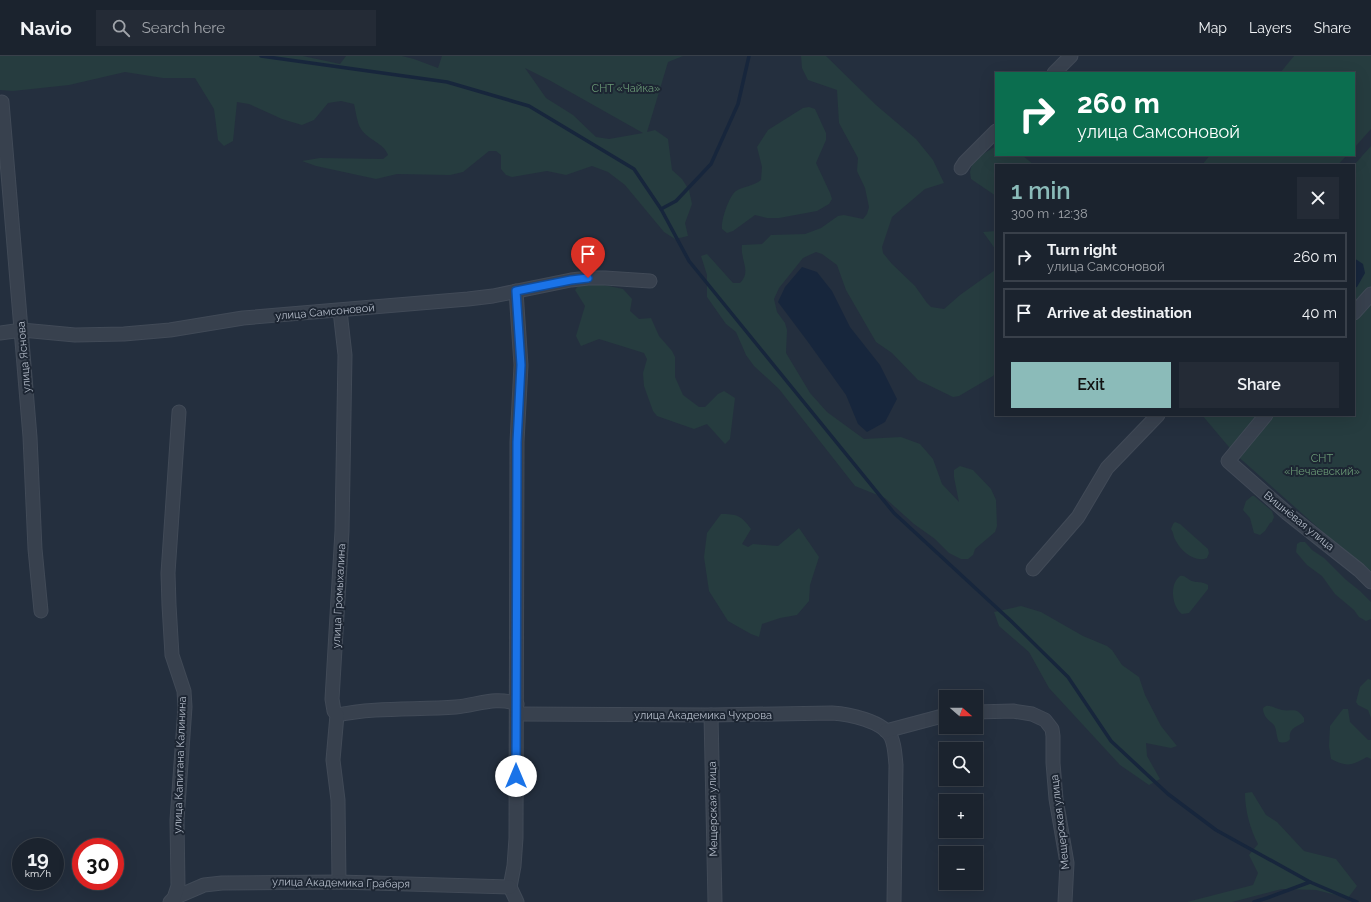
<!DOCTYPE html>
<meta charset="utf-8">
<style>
body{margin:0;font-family:Raleway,sans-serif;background:#242b36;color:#f1f3f6;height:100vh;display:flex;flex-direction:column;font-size:15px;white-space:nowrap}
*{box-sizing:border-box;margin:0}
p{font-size:13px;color:#a0a4aa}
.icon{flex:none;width:22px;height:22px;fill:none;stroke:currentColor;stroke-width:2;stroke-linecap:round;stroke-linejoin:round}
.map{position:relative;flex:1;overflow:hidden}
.details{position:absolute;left:995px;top:108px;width:360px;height:252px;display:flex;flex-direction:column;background:#1b232e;border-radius:0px;box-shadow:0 4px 16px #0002,0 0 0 1px #39404a}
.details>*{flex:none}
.banner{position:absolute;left:995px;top:16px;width:360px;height:84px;border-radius:0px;box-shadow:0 4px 16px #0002,0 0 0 1px #39404a;background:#0b6e4f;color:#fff;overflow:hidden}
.needle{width:26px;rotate:110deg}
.controls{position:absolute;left:939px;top:634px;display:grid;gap:8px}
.controls a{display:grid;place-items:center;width:44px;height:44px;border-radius:0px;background:#1b232e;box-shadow:0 4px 16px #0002,0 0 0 1px #39404a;font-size:20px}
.speed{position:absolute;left:12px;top:782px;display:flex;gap:8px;font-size:20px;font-weight:700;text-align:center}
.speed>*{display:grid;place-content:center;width:52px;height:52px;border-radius:50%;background:#1b232e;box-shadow:0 4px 16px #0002,0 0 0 1px #39404a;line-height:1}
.speed small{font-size:10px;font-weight:400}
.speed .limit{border:6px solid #d22;background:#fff;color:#111}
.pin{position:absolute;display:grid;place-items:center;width:34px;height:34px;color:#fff;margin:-41px -17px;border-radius:50% 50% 50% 0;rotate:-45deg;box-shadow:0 0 4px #0007}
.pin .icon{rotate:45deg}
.me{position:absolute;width:44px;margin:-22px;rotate:0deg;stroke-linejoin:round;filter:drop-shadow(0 0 3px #0008)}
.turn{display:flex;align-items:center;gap:14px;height:84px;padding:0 16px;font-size:18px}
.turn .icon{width:52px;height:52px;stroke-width:2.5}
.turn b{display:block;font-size:28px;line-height:34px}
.round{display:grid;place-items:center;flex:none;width:42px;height:42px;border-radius:0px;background:#242b36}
.summary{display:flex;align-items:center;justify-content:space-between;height:68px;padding:0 16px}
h1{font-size:24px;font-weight:600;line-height:30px;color:#8bbbb9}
.button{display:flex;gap:8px;margin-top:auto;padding:8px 16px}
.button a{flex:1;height:46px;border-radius:0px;background:#8bbbb9;color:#111;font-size:16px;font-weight:600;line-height:46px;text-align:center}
.button a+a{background:#242b36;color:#f1f3f6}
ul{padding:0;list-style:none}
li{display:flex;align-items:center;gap:12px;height:50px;margin:0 8px 6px;padding:0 8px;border:2px solid #39404a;border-radius:0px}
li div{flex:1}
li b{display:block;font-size:15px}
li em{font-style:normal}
header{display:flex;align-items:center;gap:24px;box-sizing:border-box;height:56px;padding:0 20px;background:#1b232e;border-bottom:1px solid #39404a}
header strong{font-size:19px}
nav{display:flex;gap:22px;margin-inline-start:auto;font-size:14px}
.search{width:280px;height:36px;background:#242b36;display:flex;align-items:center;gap:10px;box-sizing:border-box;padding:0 14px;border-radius:0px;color:#a0a4aa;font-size:15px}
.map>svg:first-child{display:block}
</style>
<header>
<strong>Navio</strong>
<div class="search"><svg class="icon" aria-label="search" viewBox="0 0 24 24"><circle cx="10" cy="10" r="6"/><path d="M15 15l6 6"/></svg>Search here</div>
<nav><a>Map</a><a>Layers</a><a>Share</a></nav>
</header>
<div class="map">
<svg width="1371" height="846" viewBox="0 0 1371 846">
<rect width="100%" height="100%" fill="#242f3e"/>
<g fill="#263c3f" fill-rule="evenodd">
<path d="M0 0H303L340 8 346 0H402L414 3 438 12 442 0H683L668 6 647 76 655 74 668 83 672 114 682 123 689 134 692 148 685 167 688 180 675 183 664 176 625 129 608 116 592 110 566 119 547 115 512 121 506 119 501 113V99L496 95H489L463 116 450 119 397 118 376 123 316 110 302 105 320 102 383 103 388 99C384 87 368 84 361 73 357 67 356 56 354 48L341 45 328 47 314 64 302 69 282 63 249 48 237 46 233 85 224 90 218 84 214 53 195 22H163L125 16 69 29 13 35 0 34ZM525 12 549 24 643 77 609 83 596 81 573 59 546 42Z"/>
<path d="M801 0H826L876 49 916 83 933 104 944 127 925 133 892 161 882 191 883 197 892 208 915 230 927 247 931 251 944 253 960 239 995 214 996 211V316L993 320 959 340 953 341 918 324 892 297 876 286 846 234 837 209 822 198 816 196 803 202 779 232 774 243 777 256 785 267 787 274 786 297 810 337 827 356 864 383 901 381 920 388 933 403 942 428 959 446 954 421V414L960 410 973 414 991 433 996 444 997 470 995 476 975 493 973 499 968 503H961L949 497 935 483 914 468 885 442 855 430 779 333 754 310 746 299 736 276 726 268 707 241V219L701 200 707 198 733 227H740C752 215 740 205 742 189L762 188 771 179 805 178 821 172 838 160 844 159 863 163 867 158 869 151 865 132 857 115 858 102 839 67 837 34 808 24 802 12Z"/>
<polygon points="1294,0 1371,0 1371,73 1354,92 1354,17 1280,17"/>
<path d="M809 51 815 53 826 77V84L816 107 830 137 832 143 829 148 817 155 779 162H767L755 159 733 175 727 177 722 173C721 164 729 140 736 135 744 130 754 130 761 124L762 111 757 91 768 74 803 52Z"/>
<polygon points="996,90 996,99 1022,99 1034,109 996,109 996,140 971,123 970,116 973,104"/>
<polygon points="1371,90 1371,522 1333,485 1234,397 1202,359 1354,359 1354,109"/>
<polygon points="1210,99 1345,99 1346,100 1338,109 1202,109"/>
<polygon points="996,175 996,194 983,176"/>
<polygon points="579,229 604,229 623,233 632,243 630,255 639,263 651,262 659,280 672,295 675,301 675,321 683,339 699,351 705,351 718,338 724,335 735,342 730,383 725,388 707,368 694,373 657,360 653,355 644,330 643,317 647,303 644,297 599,283 581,290 576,280 585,250 575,234"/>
<polygon points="1252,440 1254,440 1272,455 1274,461 1272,466 1270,467 1265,475 1260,479 1254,477 1250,462 1243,454 1246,445"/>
<path d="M721 458C736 458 741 459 751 473L742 488 748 491 753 488 778 490 799 472 819 501 810 529 809 545 797 559 780 562 762 568 759 581 751 578 728 565 709 535 704 501 707 477Z"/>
<path d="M1175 466 1180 468 1208 493 1209 497 1207 502C1195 507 1181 495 1176 485 1173 481 1174 477 1171 473L1173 468Z"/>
<polygon points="1300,486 1305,486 1312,494 1324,502 1345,523 1360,535 1371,546 1371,563 1366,565 1359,561 1354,554 1335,538 1322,520 1307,509 1296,496 1297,488"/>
<path d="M1180 520C1186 519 1186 523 1192 525 1197 527 1202 525 1208 529V533L1189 557 1182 558C1172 551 1169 528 1180 520Z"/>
<polygon points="1021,550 1041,556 1083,580 1107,590 1112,594 1122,609 1139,621 1145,639 1161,670 1177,690 1171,692 1146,687 1147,700 1160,723 1149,729 1120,709 1049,632 1029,596 999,570 994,556"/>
<polygon points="1368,623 1371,624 1371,662 1368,654 1358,649 1356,646 1360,631"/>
<path d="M1266 650C1271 649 1276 653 1282 654 1293 656 1296 650 1304 662V666C1297 671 1288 672 1290 683 1287 687 1284 687 1279 686 1276 681 1277 674 1274 669 1269 664 1263 661 1263 652Z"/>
<path d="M1343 653H1348L1350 666 1368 684H1371V703L1367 701C1351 710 1347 711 1331 703L1329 690 1330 670Z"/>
<path d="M1252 736 1266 759 1277 766 1304 795 1336 803 1357 830 1348 842 1316 834 1282 833 1232 846H1187L1253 829 1258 817 1249 799 1258 788C1250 773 1245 754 1245 737Z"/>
</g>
<g fill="#17263c">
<polygon points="1354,202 1363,208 1365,217 1357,231 1354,232"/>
<polygon points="802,211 817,216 832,235 850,271 880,309 897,343 885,366 867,376 858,368 846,339 808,286 778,246 785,231"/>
</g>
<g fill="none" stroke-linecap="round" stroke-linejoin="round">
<g stroke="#17263c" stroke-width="3.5">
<polyline points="261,0 447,26 529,50 634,113 661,153 689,205 894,457 1011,565 1068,621 1111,685 1168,738 1216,774 1310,826 1357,846"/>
<polyline points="661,153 676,145 711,108 738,48 749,0"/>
<polyline points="1254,846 1267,842 1310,826"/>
</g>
<g stroke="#414a57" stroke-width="15">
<g id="street">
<polyline points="1054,17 1071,0"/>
<polyline points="2,46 30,381 35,493 41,555"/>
<polyline points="961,112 965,106 996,75"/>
<polyline points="516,235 521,309 517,386 516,782 514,810 510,831 517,846"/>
<polyline points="1354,257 1371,238"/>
<polyline points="0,277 22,274 75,279 124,278 170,274 243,262 468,243 493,240 571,224 588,222 605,222 650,225"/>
<polyline points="1266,359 1228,405 1287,457 1359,514 1371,526"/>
<polyline points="1033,513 1078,461 1107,412 1158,359"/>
<polyline points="976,656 1013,655 1032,658 1045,664 1052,673 1053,680 1053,707 1056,743 1067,807 1065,846"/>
<path d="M517 658 711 659 832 657C849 658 883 665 891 681 895 689 895 700 896 709L894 846"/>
<path d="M337 659C376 651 416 654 456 651 477 649 497 640 517 648"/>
<polyline points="711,659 715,846"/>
<polyline points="886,675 946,659"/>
<polyline points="339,826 338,744 333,704 337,659 334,655 332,643 342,475 345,299 340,255"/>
<polyline points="174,842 204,829 222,827 339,826 510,831"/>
<polyline points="170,846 174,842 178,830 177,764 185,651 184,635 172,599 169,549 168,517 179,356"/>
</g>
</g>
<use href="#street" stroke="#38414e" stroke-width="13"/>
</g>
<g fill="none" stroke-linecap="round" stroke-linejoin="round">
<g stroke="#114b97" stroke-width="10">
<polyline id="route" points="516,720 517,386 521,309 516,235 571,224 588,222"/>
</g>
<use href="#route" stroke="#1a73e8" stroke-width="7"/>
</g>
<g text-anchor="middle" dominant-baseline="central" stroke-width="4" stroke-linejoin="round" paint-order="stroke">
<g font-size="11" fill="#6b9a76" stroke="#1d2633">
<text x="626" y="32">СНТ «Чайка»</text>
<text x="1322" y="402">СНТ<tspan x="1322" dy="13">«Нечаевский»</tspan></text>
</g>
<g font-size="11" fill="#b4bcc9" stroke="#1d2633">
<text transform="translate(325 256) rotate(-5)">улица Самсоновой</text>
<text transform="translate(24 301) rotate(-95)">улица Яснова</text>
<text transform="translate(1299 465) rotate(39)">Вишнёвая улица</text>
<text transform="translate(339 540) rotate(-87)">улица Громыхалина</text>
<text x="703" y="659">улица Академика Чухрова</text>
<text transform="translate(180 709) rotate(-88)">улица Капитана Калинина</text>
<text transform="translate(713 753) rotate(-91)">Мещерская улица</text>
<text transform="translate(1060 766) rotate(-97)">Мещерская улица</text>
<text transform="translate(341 827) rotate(1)">улица Академика Грабаря</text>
</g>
</g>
</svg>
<div class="controls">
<a><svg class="needle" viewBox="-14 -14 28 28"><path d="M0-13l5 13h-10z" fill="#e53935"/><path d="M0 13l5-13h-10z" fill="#a0a4aa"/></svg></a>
<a><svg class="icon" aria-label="search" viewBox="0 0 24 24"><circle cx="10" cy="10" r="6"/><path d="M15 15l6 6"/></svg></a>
<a>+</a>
<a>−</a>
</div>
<div class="speed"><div>19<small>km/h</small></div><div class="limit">30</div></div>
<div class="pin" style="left:588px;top:222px;background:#d93025"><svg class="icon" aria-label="arrive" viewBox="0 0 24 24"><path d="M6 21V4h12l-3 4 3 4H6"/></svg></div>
<svg class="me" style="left:516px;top:720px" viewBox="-20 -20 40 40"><circle r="19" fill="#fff"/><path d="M0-13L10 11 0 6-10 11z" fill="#1a73e8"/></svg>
<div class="banner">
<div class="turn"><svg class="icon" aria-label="right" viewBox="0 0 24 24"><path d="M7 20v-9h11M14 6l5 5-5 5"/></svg><div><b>260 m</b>улица Самсоновой</div></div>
</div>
<section class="details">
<div class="summary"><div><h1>1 min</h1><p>300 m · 12:38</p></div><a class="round"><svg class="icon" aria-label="close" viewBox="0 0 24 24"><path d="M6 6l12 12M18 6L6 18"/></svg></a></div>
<ul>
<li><svg class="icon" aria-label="right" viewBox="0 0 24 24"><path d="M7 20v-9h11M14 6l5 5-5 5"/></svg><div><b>Turn right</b><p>улица Самсоновой</p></div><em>260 m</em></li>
<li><svg class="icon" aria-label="arrive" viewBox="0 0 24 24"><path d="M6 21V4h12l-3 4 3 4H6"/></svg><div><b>Arrive at destination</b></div><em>40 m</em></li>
</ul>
<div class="button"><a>Exit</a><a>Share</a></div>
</section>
</div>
